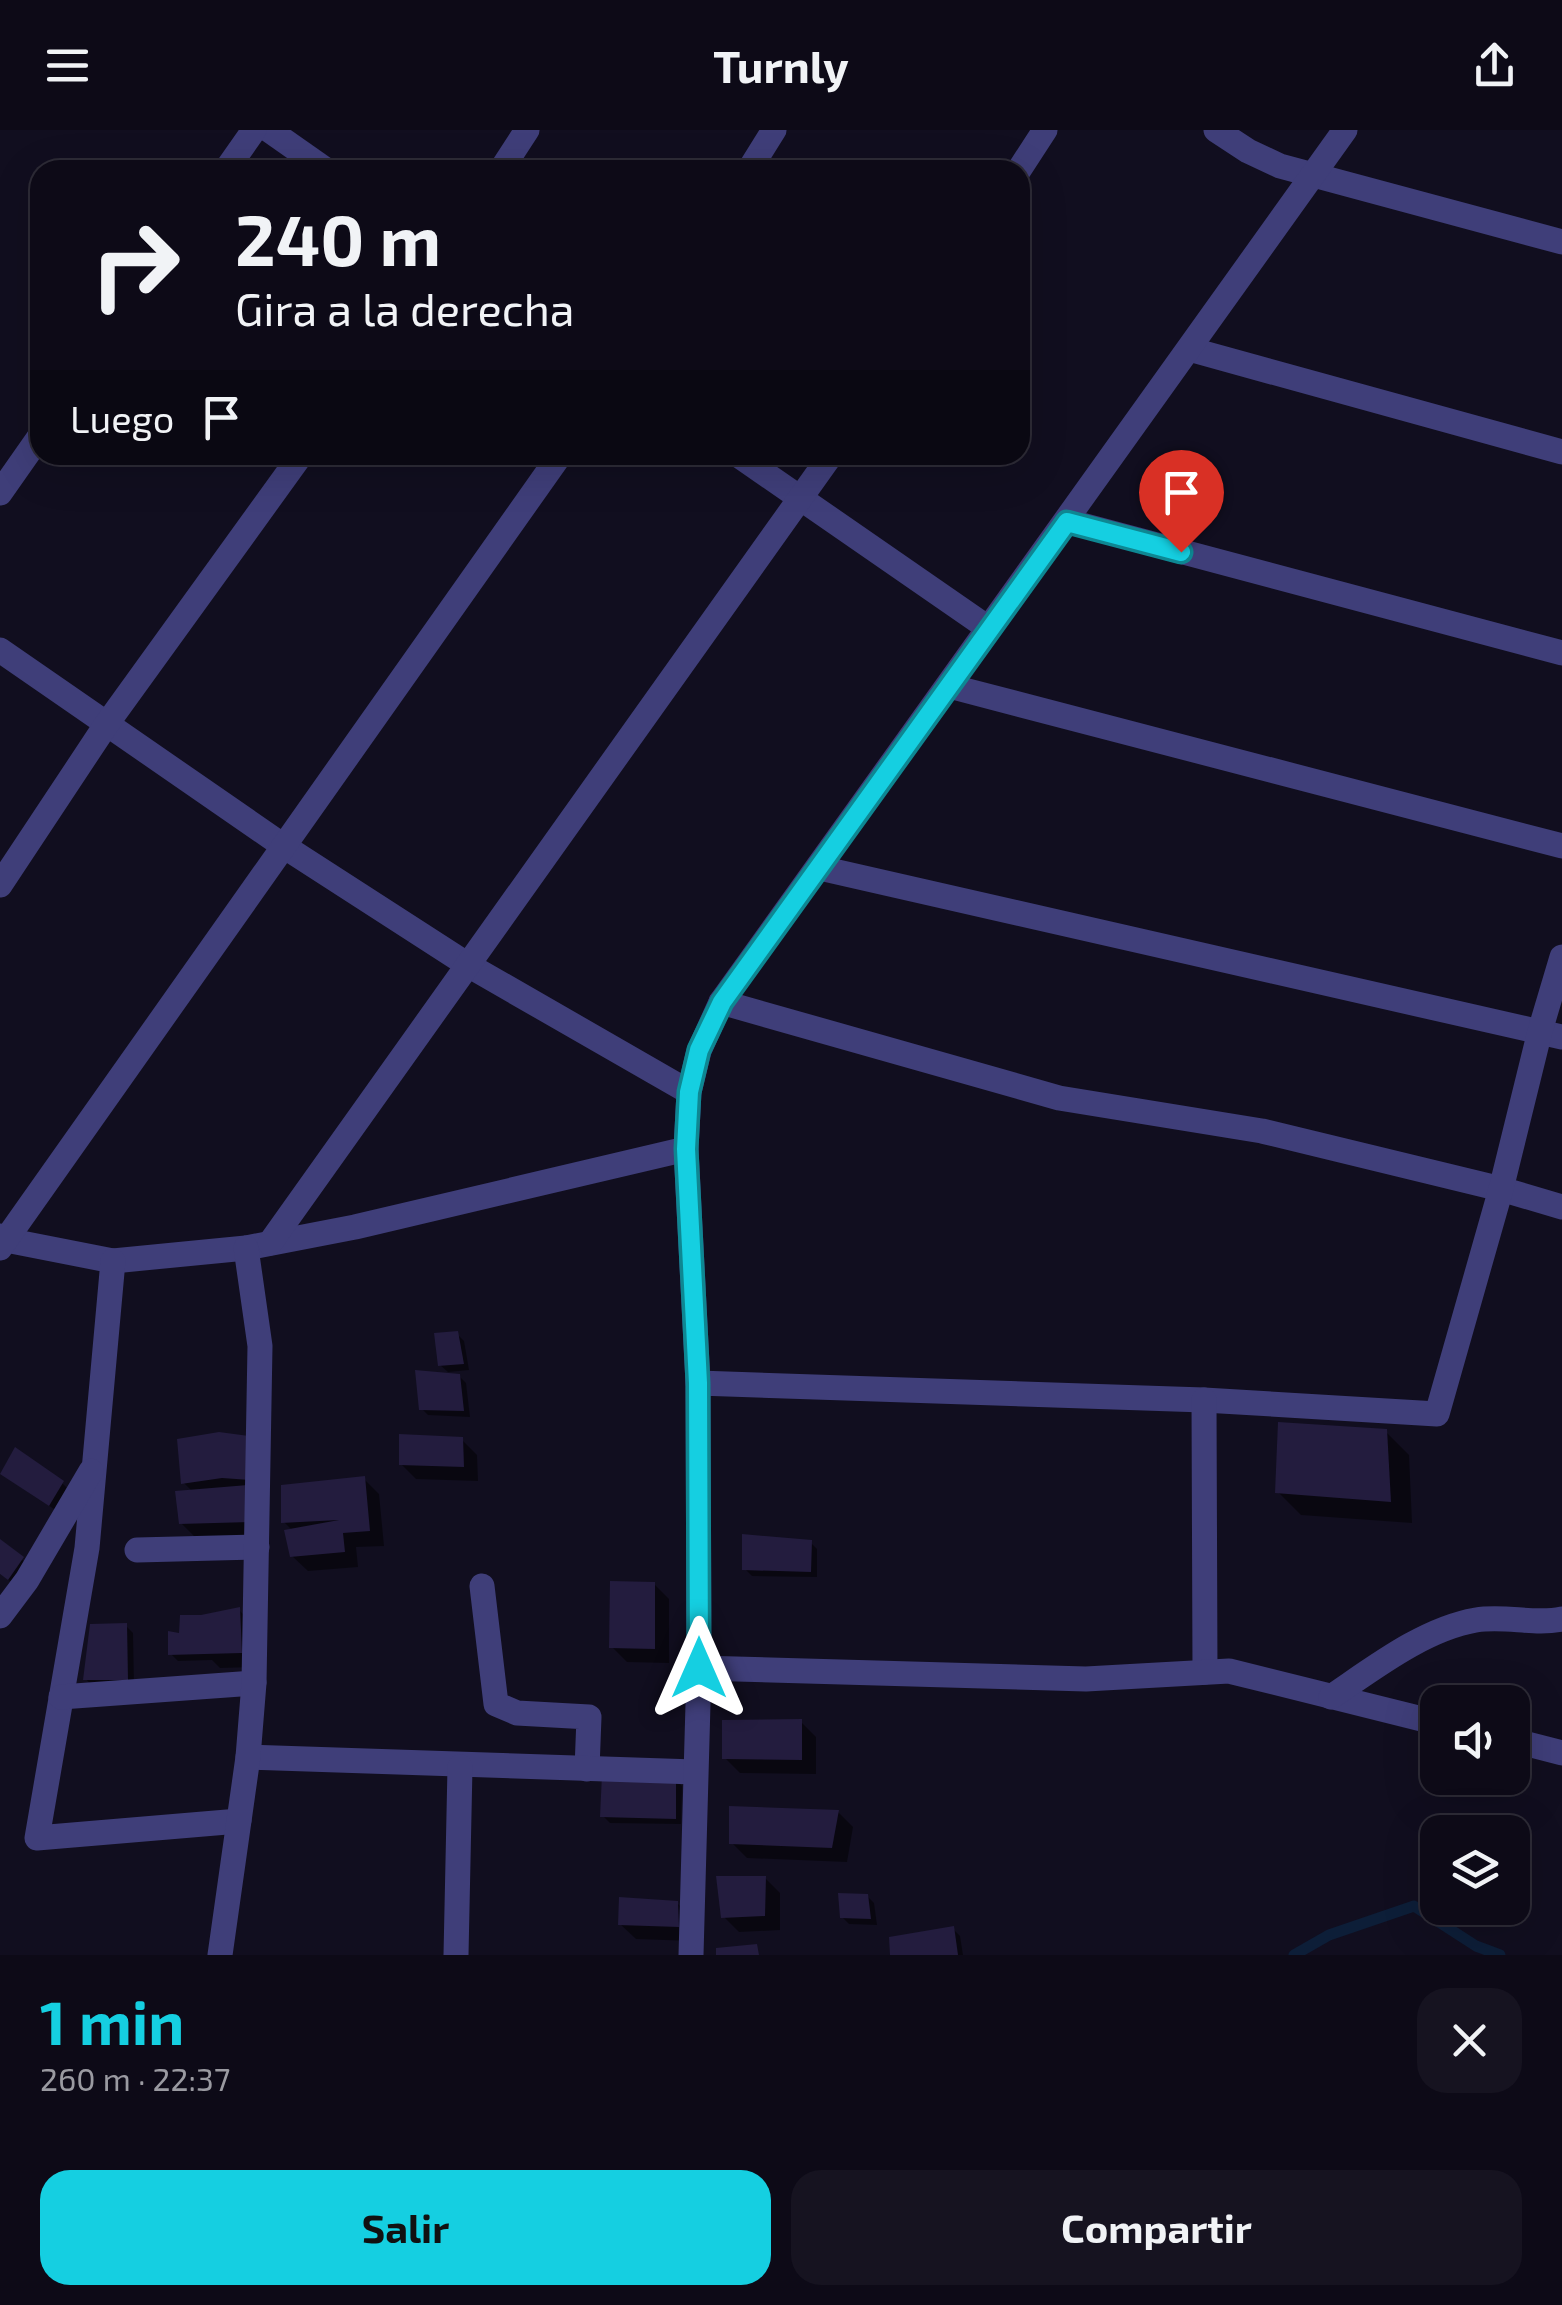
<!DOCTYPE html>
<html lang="es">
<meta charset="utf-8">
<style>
body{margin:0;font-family:"Exo 2",sans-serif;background:#161320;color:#f1f3f6;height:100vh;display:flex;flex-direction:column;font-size:38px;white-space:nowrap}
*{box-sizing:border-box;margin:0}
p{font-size:32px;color:#9a9aa1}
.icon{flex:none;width:55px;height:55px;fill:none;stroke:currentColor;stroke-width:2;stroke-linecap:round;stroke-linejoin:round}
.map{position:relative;height:1825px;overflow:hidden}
.sheet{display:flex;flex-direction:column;background:#0d0a17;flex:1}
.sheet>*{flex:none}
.banner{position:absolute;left:30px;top:30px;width:1000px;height:305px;border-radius:30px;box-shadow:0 10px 40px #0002,0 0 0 2px #2d2b36;background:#0d0a17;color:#f1f3f6;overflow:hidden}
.buttons{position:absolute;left:1420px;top:1555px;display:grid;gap:20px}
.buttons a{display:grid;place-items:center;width:110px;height:110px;border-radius:20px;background:#0d0a17;box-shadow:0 10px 40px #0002,0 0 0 2px #2d2b36;font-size:50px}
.pin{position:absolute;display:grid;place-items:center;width:85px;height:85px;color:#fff;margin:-102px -42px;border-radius:50% 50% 50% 0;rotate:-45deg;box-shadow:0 0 10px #0007}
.pin .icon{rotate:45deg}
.me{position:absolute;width:110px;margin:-55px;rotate:0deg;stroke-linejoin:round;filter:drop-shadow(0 0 8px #0008)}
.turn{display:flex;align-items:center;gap:35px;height:210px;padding:0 40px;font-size:45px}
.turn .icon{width:130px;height:130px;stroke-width:2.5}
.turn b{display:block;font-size:70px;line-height:85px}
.then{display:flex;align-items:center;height:95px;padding:0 40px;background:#0003;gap:20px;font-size:38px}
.round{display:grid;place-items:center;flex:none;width:105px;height:105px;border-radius:30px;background:#161320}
.head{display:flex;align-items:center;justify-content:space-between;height:170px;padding:0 40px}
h1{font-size:60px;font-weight:700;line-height:75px;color:#15cfe1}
.button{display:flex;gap:20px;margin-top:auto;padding:20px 40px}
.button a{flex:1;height:115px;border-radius:30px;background:#15cfe1;color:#111;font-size:40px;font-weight:700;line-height:115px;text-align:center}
.button a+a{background:#161320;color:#f1f3f6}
header{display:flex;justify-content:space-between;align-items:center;height:130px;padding:0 40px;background:#0d0a17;font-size:45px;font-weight:700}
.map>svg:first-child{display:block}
</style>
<header><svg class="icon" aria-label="menu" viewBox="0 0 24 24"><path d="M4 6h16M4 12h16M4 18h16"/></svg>Turnly<svg class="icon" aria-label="share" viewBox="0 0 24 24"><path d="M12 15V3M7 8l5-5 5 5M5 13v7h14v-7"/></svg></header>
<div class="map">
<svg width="1562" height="1825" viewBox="0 0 1562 1825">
<rect width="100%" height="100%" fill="#110e1f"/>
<g fill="#0007">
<polygon points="457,1204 464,1211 469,1240 448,1242 440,1235"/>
<polygon points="459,1246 466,1253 470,1287 428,1285 421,1278"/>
<polygon points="1386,1302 1409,1325 1412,1393 1301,1385 1278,1362"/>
<polygon points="219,1305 256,1356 245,1355 262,1373 265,1406 196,1408 181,1393 193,1362 184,1353"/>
<polygon points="462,1310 477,1325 478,1351 416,1349 401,1334"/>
<polygon points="364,1349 379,1364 384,1416 356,1417 358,1437 308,1441 292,1426 293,1401 284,1392"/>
<polygon points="10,1350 62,1353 69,1360 57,1381"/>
<polygon points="810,1412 817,1419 817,1447 752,1446 745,1439"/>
<polygon points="0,1413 29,1435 16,1455 0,1444"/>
<polygon points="654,1454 669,1469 669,1533 627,1532 612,1517"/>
<polygon points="239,1480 254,1495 255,1537 220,1538 212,1530 178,1531 171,1524 181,1506 204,1488"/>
<polygon points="126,1496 133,1503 134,1556 92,1556 86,1549"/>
<polygon points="801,1592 816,1607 816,1644 740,1643 725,1628"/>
<polygon points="675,1649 682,1656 681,1694 610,1693 603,1686"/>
<polygon points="838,1682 853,1697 847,1732 747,1728 732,1713"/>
<polygon points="765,1748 780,1763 780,1800 739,1802 724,1787"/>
<polygon points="867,1766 874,1773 877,1795 849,1794 842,1787"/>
<polygon points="677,1773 692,1788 693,1811 636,1809 620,1794"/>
<polygon points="953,1799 960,1806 963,1825 893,1825"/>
</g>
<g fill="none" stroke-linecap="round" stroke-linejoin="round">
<polyline stroke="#0d1e38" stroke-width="11" points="1294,1825 1329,1805 1414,1776 1476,1816 1500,1825"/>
</g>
<g fill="#231c3e">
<polygon points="458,1201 464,1234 438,1236 434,1203"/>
<polygon points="415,1240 460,1244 464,1281 419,1280"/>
<polygon points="1278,1292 1387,1299 1391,1372 1275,1363"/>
<polygon points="219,1302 249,1306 250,1350 222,1348 181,1354 177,1309"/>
<polygon points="399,1304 463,1307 464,1337 399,1335"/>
<polygon points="15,1317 64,1351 49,1376 0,1344"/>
<polygon points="365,1346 370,1401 343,1403 345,1422 290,1427 284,1400 339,1390 281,1393 281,1355"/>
<polygon points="248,1355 251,1392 179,1394 175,1361"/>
<polygon points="742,1404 812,1410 811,1442 742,1440"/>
<polygon points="0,1409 24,1427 8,1450 0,1444"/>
<polygon points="610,1451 655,1452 655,1519 609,1518"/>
<polygon points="240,1477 242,1523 168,1525 168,1501 179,1503 180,1485 201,1485"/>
<polygon points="127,1493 128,1550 83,1550 90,1494"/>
<polygon points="802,1589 802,1630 722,1629 722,1590"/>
<polygon points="602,1644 676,1647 676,1689 600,1687"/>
<polygon points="729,1676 839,1680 832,1718 729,1714"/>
<polygon points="716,1746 766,1746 765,1786 721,1788"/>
<polygon points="838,1763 868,1764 871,1789 840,1788"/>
<polygon points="619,1767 678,1771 679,1797 618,1795"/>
<polygon points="954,1796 958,1825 890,1825 889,1807"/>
<polygon points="757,1814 759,1825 716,1825 716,1818"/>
</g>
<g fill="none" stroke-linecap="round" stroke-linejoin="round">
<g stroke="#3f3e79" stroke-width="25">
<polyline points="269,0 326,40"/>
<polyline points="1216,0 1248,21 1280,36 1562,112"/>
<polyline points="226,40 254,0"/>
<polyline points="501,40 527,0"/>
<polyline points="749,40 774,0"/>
<polyline points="1019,40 1045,0"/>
<polyline points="1189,219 1562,322"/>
<polyline points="738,325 988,498"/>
<polyline points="0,363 40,306"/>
<polyline points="1067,391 1562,523"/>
<polyline points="0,520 282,715 468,835 689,962"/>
<polyline points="949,556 1562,716"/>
<polyline points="820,738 1562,907"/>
<polyline points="0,755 106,595 301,325"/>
<polyline points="721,872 1059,968 1262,1001 1501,1059 1562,1077"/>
<polyline points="0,1106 6,1110 113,1131 246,1118 355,1097 686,1019"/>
<polyline points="270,1113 831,325"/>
<polyline points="0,1118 560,325"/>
<polyline points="113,1131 87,1418 37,1708 239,1691"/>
<polyline points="698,1253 1204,1270 1437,1284 1501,1059 1540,901 1562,827"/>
<polyline points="1204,1270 1205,1542"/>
<polyline points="137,1420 257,1417"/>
<polyline points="482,1456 496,1574 517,1583 589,1587 587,1639"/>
<polyline points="0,1486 27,1450 91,1341"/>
<polyline points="699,1538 1086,1549 1229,1541 1438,1593"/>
<polyline points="61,1567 254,1553"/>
<path d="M1331 1567C1374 1538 1424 1499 1476 1490 1505 1485 1534 1495 1562 1489"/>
<polyline points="1512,1610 1562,1623"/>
<polyline points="248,1627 695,1642"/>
<polyline points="220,1825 248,1627 254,1553 260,1216 246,1118"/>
<polyline points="456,1825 460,1637"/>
<polyline points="691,1825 699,1538 698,1253 686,1019 689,962 699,921 721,872 1345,0"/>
</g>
</g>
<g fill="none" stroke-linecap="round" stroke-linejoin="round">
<g stroke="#0e8792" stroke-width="25">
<polyline id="route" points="699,1538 698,1253 686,1019 689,962 699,920 722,872 1067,392 1181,422"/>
</g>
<use href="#route" stroke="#15cfe1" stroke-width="18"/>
</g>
</svg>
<div class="buttons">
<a><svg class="icon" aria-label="sound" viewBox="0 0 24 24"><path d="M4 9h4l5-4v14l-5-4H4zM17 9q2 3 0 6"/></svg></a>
<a><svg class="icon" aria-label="layers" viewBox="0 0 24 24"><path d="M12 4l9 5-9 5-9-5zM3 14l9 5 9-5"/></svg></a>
</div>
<div class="pin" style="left:1181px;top:422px;background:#d93025"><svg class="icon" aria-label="arrive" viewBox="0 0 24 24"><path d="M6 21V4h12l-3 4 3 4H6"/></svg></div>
<svg class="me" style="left:699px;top:1538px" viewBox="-20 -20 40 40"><path d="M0-17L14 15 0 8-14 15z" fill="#15cfe1" stroke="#fff" stroke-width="4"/></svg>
<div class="banner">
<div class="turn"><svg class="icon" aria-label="right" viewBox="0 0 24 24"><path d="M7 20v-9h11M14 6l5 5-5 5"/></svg><div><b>240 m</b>Gira a la derecha</div></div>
<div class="then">Luego<svg class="icon" aria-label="arrive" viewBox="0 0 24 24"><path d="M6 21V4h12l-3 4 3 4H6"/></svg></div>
</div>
</div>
<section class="sheet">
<div class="head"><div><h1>1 min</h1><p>260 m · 22:37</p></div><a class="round"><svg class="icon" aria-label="close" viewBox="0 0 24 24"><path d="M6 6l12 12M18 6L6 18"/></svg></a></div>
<div class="button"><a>Salir</a><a>Compartir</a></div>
</section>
